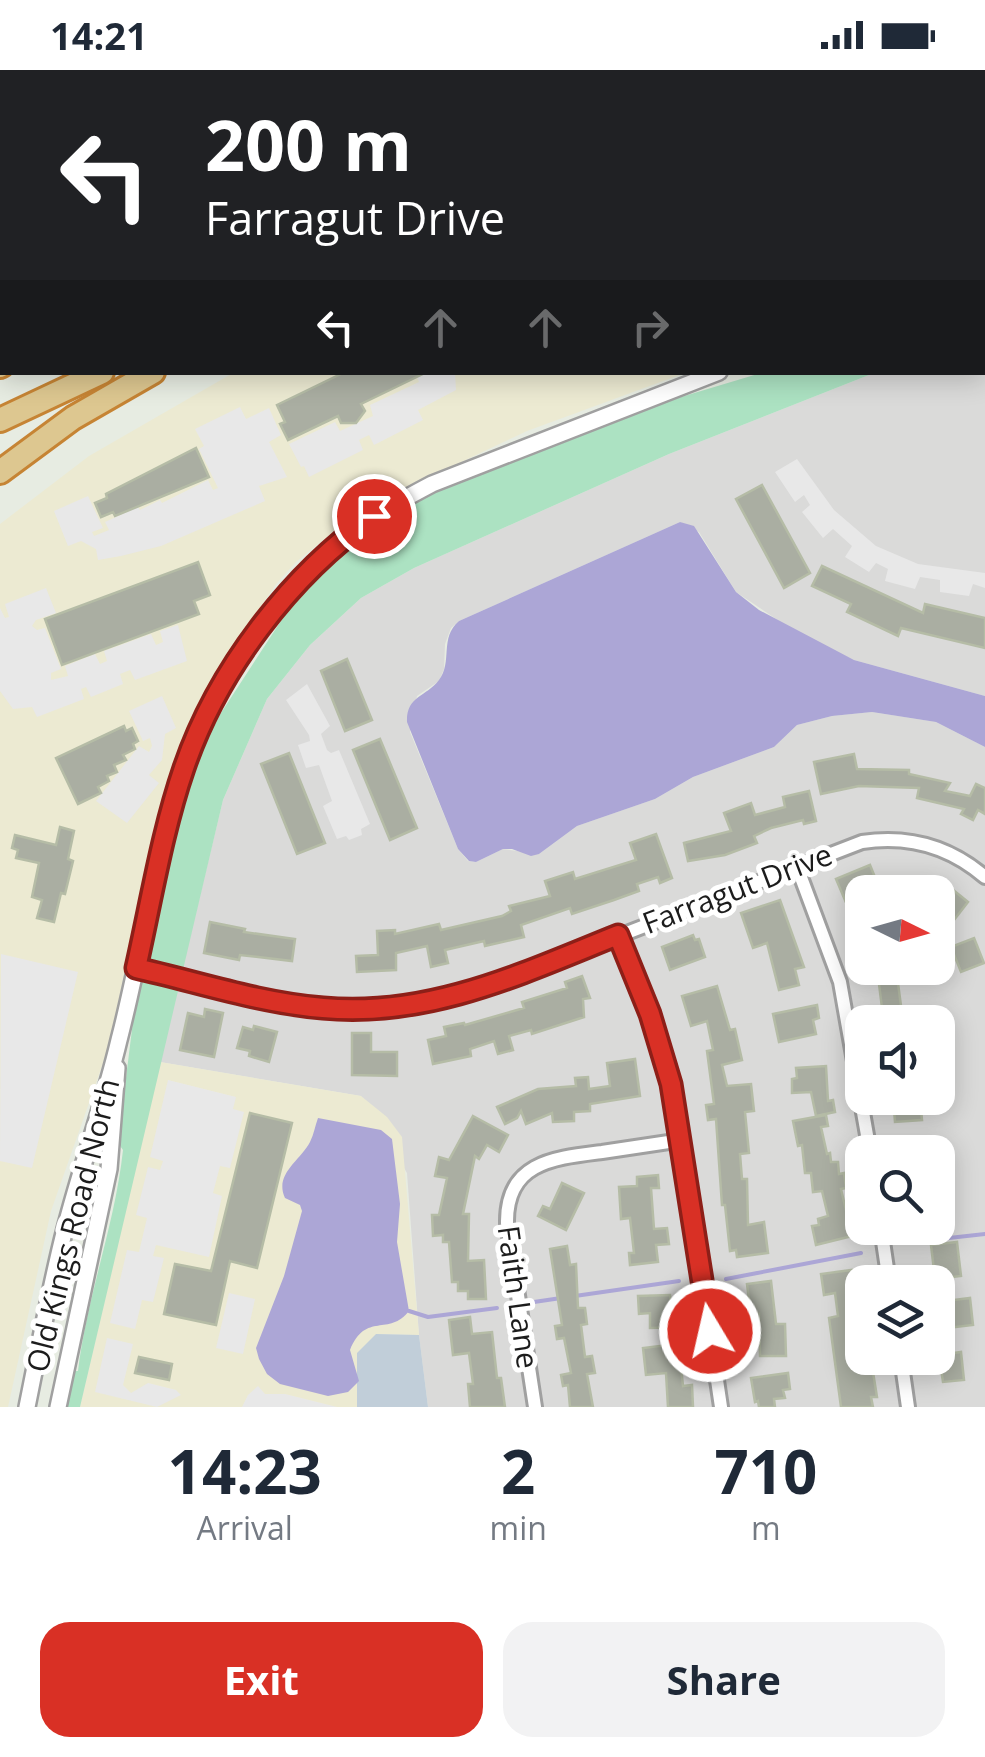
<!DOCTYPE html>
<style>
body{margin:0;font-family:"Open Sans",sans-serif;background:#f2f2f3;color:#1f2937;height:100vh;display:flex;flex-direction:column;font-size:38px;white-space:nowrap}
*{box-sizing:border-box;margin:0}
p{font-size:32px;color:#747a83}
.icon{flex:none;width:55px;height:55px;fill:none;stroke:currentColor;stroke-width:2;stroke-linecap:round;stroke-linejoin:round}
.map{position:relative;height:1337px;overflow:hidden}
.details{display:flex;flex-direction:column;background:#fff;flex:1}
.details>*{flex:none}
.top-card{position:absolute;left:0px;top:0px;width:985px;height:305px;box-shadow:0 5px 25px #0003;background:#202124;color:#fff;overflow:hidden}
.needle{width:65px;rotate:95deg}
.tools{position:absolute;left:845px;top:805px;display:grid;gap:20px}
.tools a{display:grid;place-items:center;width:110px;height:110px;border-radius:20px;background:#fff;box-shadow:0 5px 25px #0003;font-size:50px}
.pin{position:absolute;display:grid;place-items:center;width:85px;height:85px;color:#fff;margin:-42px;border:5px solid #fff;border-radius:50%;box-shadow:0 2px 10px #0007}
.me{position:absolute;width:110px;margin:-55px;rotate:351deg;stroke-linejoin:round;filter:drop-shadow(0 0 8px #0008)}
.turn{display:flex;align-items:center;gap:35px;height:210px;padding:0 40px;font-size:45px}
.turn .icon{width:130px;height:130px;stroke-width:2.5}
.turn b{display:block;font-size:70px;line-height:85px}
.lanes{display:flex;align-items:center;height:95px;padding:0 40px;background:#0003;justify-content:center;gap:50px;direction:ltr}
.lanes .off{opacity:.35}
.eta{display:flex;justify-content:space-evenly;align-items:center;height:170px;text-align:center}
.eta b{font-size:60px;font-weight:700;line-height:70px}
.cta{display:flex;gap:20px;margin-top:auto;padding:20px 40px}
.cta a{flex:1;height:115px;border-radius:30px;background:#d93025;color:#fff;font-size:40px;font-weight:700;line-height:115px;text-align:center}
.cta a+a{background:#f2f2f3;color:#1f2937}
.status{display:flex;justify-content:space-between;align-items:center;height:70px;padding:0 50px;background:#fff;direction:ltr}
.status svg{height:28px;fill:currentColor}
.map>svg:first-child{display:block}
</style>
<div class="status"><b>14:21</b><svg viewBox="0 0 49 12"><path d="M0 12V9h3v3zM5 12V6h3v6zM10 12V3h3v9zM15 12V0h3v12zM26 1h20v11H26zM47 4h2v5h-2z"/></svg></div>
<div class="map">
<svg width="985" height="1337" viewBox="0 0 985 1337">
<rect width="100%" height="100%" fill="#e7ece2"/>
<path fill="#dadad9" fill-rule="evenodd" d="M985 258V626L854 590 797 563 736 522 699 462 680 452 459 551 451 558 445 574 444 599 439 611 417 626 410 662 458 779 468 791 476 792 503 779 539 784 577 756 655 729 693 707 774 677 797 655 832 646 872 642 936 652 985 677V1337H428L419 1265 407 1103 361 1026 160 992 223 730 267 629 310 575 361 528 414 498 669 384 874 303 982 302ZM862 822H938V898H862ZM862 952H938V1028H862ZM862 1082H938V1158H862ZM862 1212H938V1288H862Z"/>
<g fill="#ecead2">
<polygon points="233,303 685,303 527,361 402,420 339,457 296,492 276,514 241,566 198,638 154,761 109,976 51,1141 8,1337 0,1337 0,454 89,386"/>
<polygon points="160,992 361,1026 387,1047 402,1067 419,1265 376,1264 357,1314 357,1337 80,1337"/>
</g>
<path fill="#ace2c2" d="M761 303H874L669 384 414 498 361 528 310 575 267 629 223 730 80 1337H65L74 1301H78C87 1226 115 1155 123 1080L118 1073 134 943 189 711 203 675 219 646 290 537 315 504 351 473 402 440 454 413 661 333Z"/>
<polygon fill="#c1ced9" points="376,1264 419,1265 428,1337 357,1337 357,1283"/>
<g fill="#e8e8e8">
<polygon points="415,303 455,303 456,320 418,340 423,350 374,375 369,365 359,370 363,380 309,407 304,396 301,397 289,374 335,352 340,361 373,346 370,335 419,312"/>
<polygon points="240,337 246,349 269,338 281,365 269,372 287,407 259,416 265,431 161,476 121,486 98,490 96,479 81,471 68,476 54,441 88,426 103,458 92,462 94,466 109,460 105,452 138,437 140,440 160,430 162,433 208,410 213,420 218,418 199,379 204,376 195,359"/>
<polygon points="797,389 834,440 876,476 918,494 985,503 985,518 973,514 969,526 940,522 940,510 920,507 915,519 885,511 888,499 876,493 869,502 845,487 852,476 833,459 823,468 802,442 810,435 804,425 795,432 775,402"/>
<polygon points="46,518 56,543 36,550 32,556 37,560 45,558 61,599 51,603 51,610 68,606 65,596 95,584 100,594 107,591 104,581 151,564 156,575 163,572 160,561 178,555 187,591 135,610 130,600 120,604 123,614 91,627 86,617 81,619 84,629 37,647 32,637 13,639 0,621 0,538 5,548 9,547 5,534"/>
<polygon points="307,614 330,656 321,664 327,680 331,683 339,680 370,754 361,759 362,765 349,770 346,766 337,769 323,736 332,731 319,695 306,698 298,675 310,671 309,665 286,630"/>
<polygon points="162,626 176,658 165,664 162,690 149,705 159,713 127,753 96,731 139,676 149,682 152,676 150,668 143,671 129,641"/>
<polygon points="1,884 78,902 32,1098 0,1091"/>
<polygon points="168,1010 236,1027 233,1039 244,1042 230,1098 220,1096 213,1123 222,1126 209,1187 156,1175 153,1186 164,1188 153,1232 142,1230 135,1259 110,1253 127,1180 139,1182 147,1148 136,1145 148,1097 160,1100 163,1091 150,1087"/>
<polygon points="229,1223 255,1229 243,1284 216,1278"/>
<polygon points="107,1268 133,1274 123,1315 131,1323 148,1313 176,1320 181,1325 157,1337 95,1322"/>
<polygon points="258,1316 265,1324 285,1324 337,1337 242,1337 248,1325"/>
</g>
<g fill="#aca6d6">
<path d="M680 452 694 456 736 522 759 540 854 590 985 626V677L936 652 872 642 832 646 797 655 774 677 693 707 655 729 577 756 539 784 531 786 512 779H503L476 792 469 791 458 779 407 652C406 626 426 627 439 610 453 592 439 568 459 551Z"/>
<path d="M318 1048 381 1060 392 1069 400 1134 397 1172 409 1241C389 1267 366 1241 350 1280L359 1311 348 1322 328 1326 280 1314 267 1304 259 1289 256 1278 284 1206 302 1141 300 1135 285 1128C274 1104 300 1091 310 1072 314 1064 315 1056 318 1048Z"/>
</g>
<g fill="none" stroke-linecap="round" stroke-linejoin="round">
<g stroke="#aca6d6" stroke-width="4">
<polyline points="913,1172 985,1164"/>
<polyline points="726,1209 861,1183"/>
<polyline points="575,1226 679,1211"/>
<polyline points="534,1232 561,1228"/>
<polyline points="409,1241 428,1247 497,1238"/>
</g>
</g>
<g fill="#aaaea2" stroke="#b5bca6" stroke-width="2.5">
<polygon points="345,302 427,302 361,334 365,341 356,353 341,353 338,346 288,370 280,354 285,352 277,335"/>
<polygon points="196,378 209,407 115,446 113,442 101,447 95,433 107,428 106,424"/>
<polygon points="762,415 810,503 784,518 736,429"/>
<polygon points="198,492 210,525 194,531 199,544 62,595 45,549"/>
<polygon points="822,496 923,543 925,534 985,548 985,578 901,558 898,566 847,542 851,534 812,516"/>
<polygon points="347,589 372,650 345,661 321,601"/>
<polygon points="124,656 126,661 132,658 138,671 133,674 135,679 123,685 126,690 114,695 117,702 107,706 109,711 98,717 101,723 78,734 56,688"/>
<polygon points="380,669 417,758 390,770 353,680"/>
<polygon points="289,683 325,773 297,784 261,694"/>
<polygon points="854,684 857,699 909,700 909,704 950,713 945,721 970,726 976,714 985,718 985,744 978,740 973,750 961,744 964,739 917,728 919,718 859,716 821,724 814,692"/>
<polygon points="809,721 816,751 804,754 803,750 771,758 754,766 757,773 725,785 688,791 684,773 731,761 724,743 751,733 755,745 785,737 783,727"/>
<polygon points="60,757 74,761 68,789 73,791 65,824 61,823 54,852 37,848 42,830 32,827 39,793 16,788 18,780 12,778 15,765 56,775"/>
<polygon points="656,764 672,808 660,813 658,807 637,814 639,821 614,830 572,844 570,838 521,855 524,867 485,876 484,871 445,880 448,893 431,897 427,876 396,883 396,900 357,902 356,886 378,885 377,861 395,860 395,864 439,854 441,860 502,846 511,841 509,836 550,826 545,811 573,802 575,809 636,790 630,773"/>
<polygon points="870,795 881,822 862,822 862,829 847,835 836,809"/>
<polygon points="947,815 968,832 954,850 938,837 938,827"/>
<polygon points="780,830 804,897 795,899 799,915 779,920 767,873 753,878 741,843"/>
<polygon points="210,852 245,859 244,862 295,869 292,891 240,885 239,890 204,883"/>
<polygon points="693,865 695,870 699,869 705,887 670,900 662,877"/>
<polygon points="974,868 984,893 961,902 951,877"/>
<polygon points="877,898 896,898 901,936 882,938"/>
<polygon points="582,906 590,928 583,929 584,947 532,964 531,960 509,966 513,980 498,984 494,971 470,979 471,986 433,994 428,970 446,966 444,957 464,953 465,955 524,938 522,932 567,918 565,912"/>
<polygon points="717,916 730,960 735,959 742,990 722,995 727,1016 751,1014 754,1041 745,1042 749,1083 740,1084 742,1109 747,1109 748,1155 764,1152 768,1183 737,1187 736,1180 730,1181 725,1135 722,1135 716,1049 708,1050 706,1035 714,1034 707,981 713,980 707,951 691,956 682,926"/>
<polygon points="817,935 819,948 813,950 816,964 779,972 773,944"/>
<polygon points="205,939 223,943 214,987 180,980 188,943 204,947"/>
<polygon points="254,956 277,962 269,992 249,986 250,981 237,978 243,957 253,960"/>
<polygon points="352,963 371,963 371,982 397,982 397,1006 352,1005"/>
<polygon points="635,989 640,1026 590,1034 590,1041 574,1042 574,1051 553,1052 552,1043 526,1054 521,1041 517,1048 505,1054 497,1037 538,1019 576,1016 575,1008 588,1007 589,1019 610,1016 607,993"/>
<polygon points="826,996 828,1031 833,1030 835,1042 816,1046 811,1022 792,1023 792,1009 797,1008 796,998"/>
<polygon points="893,1028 920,1028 922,1050 895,1052"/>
<polygon points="250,1043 292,1053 257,1198 230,1191 216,1255 164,1244 175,1194 211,1201"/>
<polygon points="826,1045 828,1056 821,1057 827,1084 830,1083 831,1092 838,1092 839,1104 844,1103 846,1118 841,1119 852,1166 816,1175 812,1156 819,1155 818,1149 828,1146 822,1121 813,1122 811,1103 805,1103 802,1075 798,1076 793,1051"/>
<polygon points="473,1046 508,1065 499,1082 487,1075 479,1089 475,1086 463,1144 469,1144 468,1191 484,1190 486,1229 468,1229 468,1221 458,1221 458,1212 452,1212 449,1172 443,1172 443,1165 433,1166 432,1145 439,1145 447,1108 435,1106 439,1087 449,1090"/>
<polygon points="942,1070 943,1082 892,1082 891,1075"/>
<polygon points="658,1105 659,1118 651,1118 654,1159 667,1158 669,1174 656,1175 658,1192 630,1195 629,1183 634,1183 630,1148 621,1149 619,1117 637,1116 637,1107"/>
<polygon points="562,1113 584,1123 566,1160 538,1146 543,1136 550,1139"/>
<polygon points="957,1172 961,1206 935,1209 931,1175"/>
<polygon points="567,1176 570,1195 576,1194 578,1238 585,1238 587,1254 581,1255 585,1287 592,1286 595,1303 587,1304 593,1337 570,1337 568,1315 563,1316 561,1305 571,1303 564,1268 557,1269 555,1256 562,1255 550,1179"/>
<polygon points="859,1199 861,1212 855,1213 859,1243 862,1242 862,1259 855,1260 859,1288 869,1288 870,1302 873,1302 877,1327 871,1327 873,1337 841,1337 829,1248 838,1246 835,1223 824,1225 821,1204"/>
<polygon points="771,1211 776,1254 785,1254 786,1286 760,1286 759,1244 740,1246 738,1232 749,1230 747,1214"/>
<polygon points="670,1225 671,1233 679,1233 679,1257 650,1258 650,1243 639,1244 638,1226"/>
<polygon points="970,1228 973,1255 938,1259 938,1232"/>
<polygon points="470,1247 472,1264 492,1262 497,1308 501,1308 505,1337 470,1337 468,1314 473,1314 469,1283 453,1285 449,1250"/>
<polygon points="685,1273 686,1286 680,1287 683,1316 692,1315 693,1337 668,1337 666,1303 646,1305 643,1278"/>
<polygon points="961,1282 964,1310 943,1312 939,1285"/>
<polygon points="139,1287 172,1294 169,1310 135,1303"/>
<polygon points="788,1303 790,1319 783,1320 785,1328 774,1329 775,1337 759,1337 758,1331 755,1332 751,1308"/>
</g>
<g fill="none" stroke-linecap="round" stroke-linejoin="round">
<g stroke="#a0a0a0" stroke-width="18">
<g id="minor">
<polyline points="796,794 840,912 870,1082"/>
<polyline points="618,865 659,972 676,1035 721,1337"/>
<path d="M136 898 267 929 325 939 420 934 487 917 862 772C908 765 949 776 985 807"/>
<polyline points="881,1158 889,1212"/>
<polyline points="901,1288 908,1337"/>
<path d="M535 1337 507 1153C506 1092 554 1088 602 1082 629 1078 655 1074 682 1070"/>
</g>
</g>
<g stroke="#a0a0a0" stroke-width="20">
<g id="tertiary">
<polyline points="982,202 985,201"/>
<path d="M27 1337C39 1278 50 1218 65 1159 81 1096 104 1034 119 970 142 882 155 784 184 698 211 619 273 528 336 474 365 450 398 432 432 414L719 302"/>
<polyline points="58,1337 109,1099 117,998"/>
</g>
</g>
<g stroke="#c68434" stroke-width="28">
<g id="motorway">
<polyline points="601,2 608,0"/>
<polyline points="631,2 636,0"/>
<polyline points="749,2 754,0"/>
<polyline points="0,92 2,93"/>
<polyline points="0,296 2,295"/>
<polyline points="0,350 102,302"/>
<polyline points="0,402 73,348 153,302"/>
</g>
</g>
<use href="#minor" stroke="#fff" stroke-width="12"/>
<use href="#tertiary" stroke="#fff" stroke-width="15"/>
<use href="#motorway" stroke="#ddc790" stroke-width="22"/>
</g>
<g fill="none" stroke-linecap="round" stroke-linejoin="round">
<g stroke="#8d1f18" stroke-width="25">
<path id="route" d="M374 446C290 505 217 601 184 698 162 762 151 832 136 898 198 912 260 933 323 938 429 948 523 903 618 865L650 944 671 1014 710 1261"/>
</g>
<use href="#route" stroke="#d93025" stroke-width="18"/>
</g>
<g text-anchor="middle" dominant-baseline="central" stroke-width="10" stroke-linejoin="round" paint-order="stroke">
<g font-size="30" fill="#1c1c1c" stroke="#fff">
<text transform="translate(737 818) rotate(-21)">Farragut Drive</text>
<text transform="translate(72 1155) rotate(-76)">Old Kings Road North</text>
<text transform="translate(519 1227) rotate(82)">Faith Lane</text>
</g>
</g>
</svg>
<div class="tools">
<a><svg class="needle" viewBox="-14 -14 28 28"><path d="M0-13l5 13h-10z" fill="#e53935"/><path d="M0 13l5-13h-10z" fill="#747a83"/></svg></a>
<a><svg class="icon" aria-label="sound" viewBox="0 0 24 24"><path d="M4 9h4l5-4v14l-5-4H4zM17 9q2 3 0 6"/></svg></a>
<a><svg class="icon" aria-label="search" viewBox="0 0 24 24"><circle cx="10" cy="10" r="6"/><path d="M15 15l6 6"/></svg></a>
<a><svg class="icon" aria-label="layers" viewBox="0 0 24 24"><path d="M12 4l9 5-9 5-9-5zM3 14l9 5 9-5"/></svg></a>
</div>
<div class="pin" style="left:374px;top:446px;background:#d93025"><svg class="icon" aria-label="arrive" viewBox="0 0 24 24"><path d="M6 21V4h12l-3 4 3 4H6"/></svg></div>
<svg class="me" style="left:710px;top:1261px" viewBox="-20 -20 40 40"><circle r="17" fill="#d93025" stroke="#fff" stroke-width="3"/><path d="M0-11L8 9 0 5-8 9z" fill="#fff"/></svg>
<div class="top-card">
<div class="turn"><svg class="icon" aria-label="left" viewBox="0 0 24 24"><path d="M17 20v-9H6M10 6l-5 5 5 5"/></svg><div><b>200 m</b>Farragut Drive</div></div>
<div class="lanes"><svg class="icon" aria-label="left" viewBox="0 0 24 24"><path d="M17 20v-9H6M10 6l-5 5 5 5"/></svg><svg class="icon off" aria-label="ahead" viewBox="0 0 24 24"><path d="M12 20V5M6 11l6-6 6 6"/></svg><svg class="icon off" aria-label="ahead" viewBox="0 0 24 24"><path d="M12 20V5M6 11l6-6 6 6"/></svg><svg class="icon off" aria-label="right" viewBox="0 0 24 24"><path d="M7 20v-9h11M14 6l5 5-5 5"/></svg></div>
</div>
</div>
<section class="details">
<div class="eta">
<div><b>14:23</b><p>Arrival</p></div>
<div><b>2</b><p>min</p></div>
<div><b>710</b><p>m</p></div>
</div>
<div class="cta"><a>Exit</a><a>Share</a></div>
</section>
